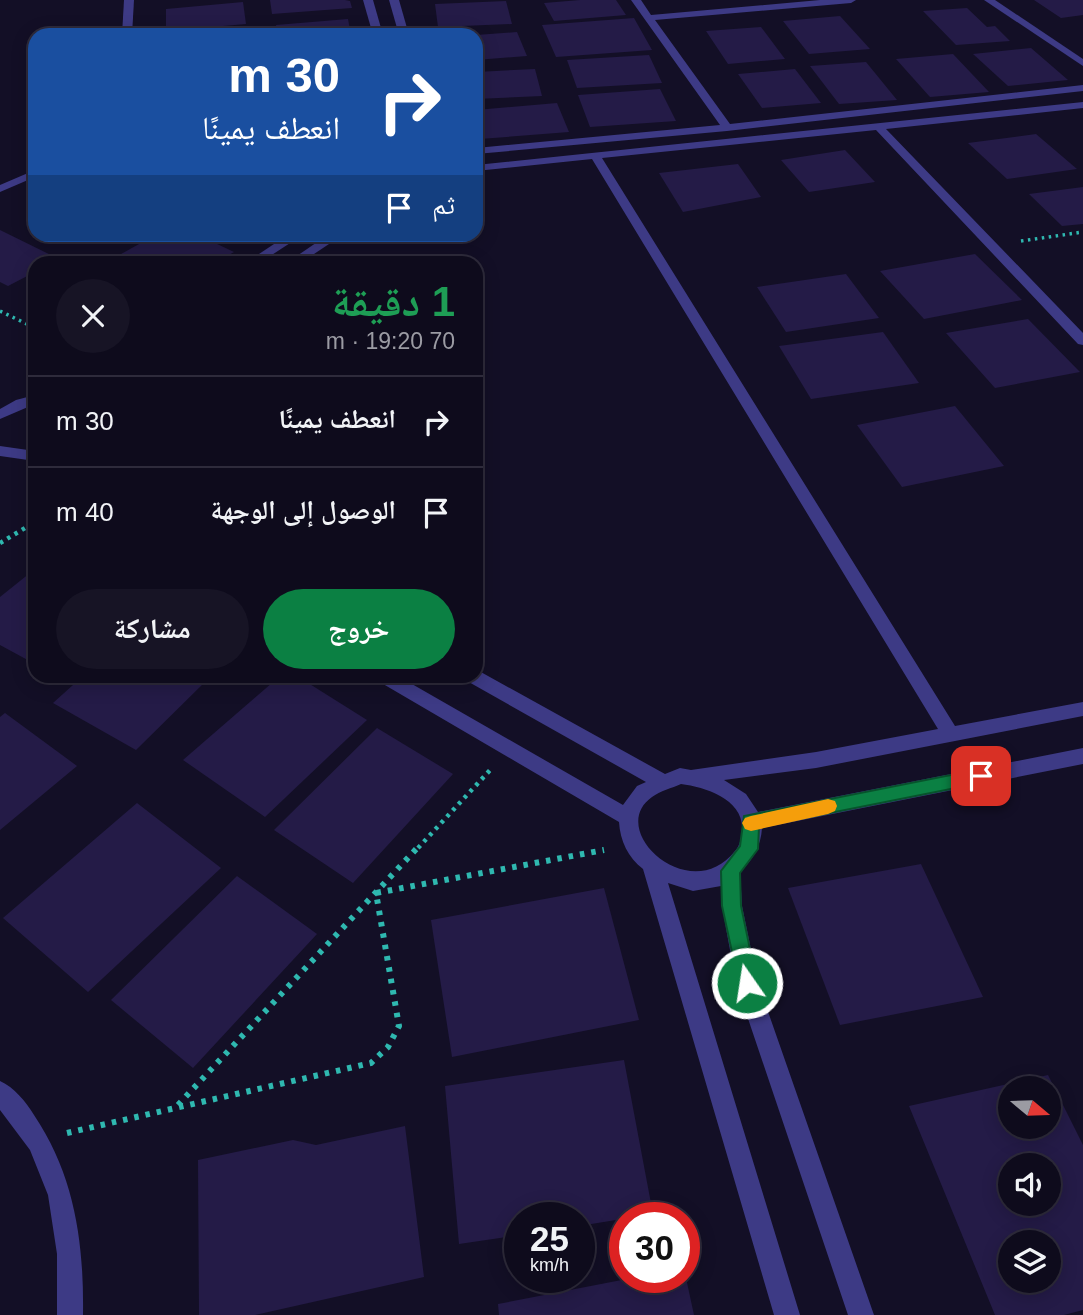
<!DOCTYPE html>
<html lang="ar">
<meta charset="utf-8">
<style>
body{margin:0;font-family:Helvetica,"Noto Naskh Arabic",sans-serif;background:#171425;color:#f1f3f6;direction:rtl;height:100vh;display:flex;flex-direction:column;font-size:26px;white-space:nowrap}
*{box-sizing:border-box;margin:0}
p{font-size:23px;color:#9b9ba3}
.icon{flex:none;width:38px;height:38px;fill:none;stroke:currentColor;stroke-width:2;stroke-linecap:round;stroke-linejoin:round}
.map{position:relative;flex:1;overflow:hidden;direction:ltr}
.drawer{position:absolute;left:28px;top:256px;width:455px;height:427px;display:flex;flex-direction:column;background:#0e0b1c;border-radius:21px;box-shadow:0 4px 18px #0003,0 0 0 2px #2e2b3b;direction:rtl}
.drawer>*{flex:none}
.guide{position:absolute;left:28px;top:28px;width:455px;height:214px;border-radius:21px;box-shadow:0 4px 18px #0003,0 0 0 2px #2e2b3b;direction:rtl;background:#1a4fa0;color:#fff;overflow:hidden}
.needle{width:46px;rotate:109deg}
.fabs{position:absolute;left:998px;top:1076px;display:grid;gap:14px}
.fabs a{display:grid;place-items:center;width:63px;height:63px;border-radius:50%;background:#0e0b1c;box-shadow:0 4px 18px #0003,0 0 0 2px #2e2b3b;font-size:35px}
.speed{position:absolute;left:504px;top:1202px;display:flex;gap:14px;font-size:35px;font-weight:700;text-align:center}
.speed>*{display:grid;place-content:center;width:91px;height:91px;border-radius:50%;background:#0e0b1c;box-shadow:0 4px 18px #0003,0 0 0 2px #2e2b3b;line-height:1}
.speed small{font-size:18px;font-weight:400}
.speed .limit{border:10px solid #d22;background:#fff;color:#111}
.pin{position:absolute;display:grid;place-items:center;width:60px;height:60px;color:#fff;margin:-30px;border-radius:14px;box-shadow:0 4px 10px #0006}
.me{position:absolute;width:77px;margin:-38px;rotate:347deg;stroke-linejoin:round;filter:drop-shadow(0 0 5px #0008)}
.turn{display:flex;align-items:center;gap:24px;height:147px;padding:0 28px;font-size:32px}
.turn .icon{width:91px;height:91px;stroke-width:2.5}
.turn b{display:block;font-size:49px;line-height:60px}
.then{display:flex;align-items:center;height:66px;padding:0 28px;background:#0003;gap:14px;font-size:26px}
.round{display:grid;place-items:center;flex:none;width:74px;height:74px;border-radius:37px;background:#171425}
.headline{display:flex;align-items:center;justify-content:space-between;height:119px;padding:0 28px}
h1{font-size:42px;font-weight:700;line-height:52px;color:#1e9e55}
.cta{display:flex;gap:14px;margin-top:auto;padding:14px 28px}
.cta a{flex:1;height:80px;border-radius:42px;background:#0b8043;color:#fff;font-size:28px;font-weight:700;line-height:80px;text-align:center}
.cta a+a{background:#171425;color:#f1f3f6}
ul{padding:0;list-style:none}
li{display:flex;align-items:center;gap:21px;height:91px;padding:0 28px;border-top:2px solid #2e2b3b}
li div{flex:1}
li b{display:block;font-size:26px}
li em{font-style:normal}
.map>svg:first-child{display:block}
</style>
<div class="map">
<svg width="1083" height="1315" viewBox="0 0 1083 1315">
<rect width="100%" height="100%" fill="#130f26"/>
<g fill="#241b47" fill-rule="evenodd">
<polygon points="270,0 345,0 350,1 352,8 272,14"/>
<polygon points="580,0 616,0 626,15 554,21 544,3"/>
<polygon points="1034,0 1083,0 1083,15 1061,18"/>
<polygon points="506,1 512,24 438,27 435,4"/>
<polygon points="243,2 246,24 166,31 166,9"/>
<polygon points="967,8 987,27 995,26 1010,41 956,45 923,11"/>
<polygon points="840,16 870,49 809,54 783,21"/>
<polygon points="634,18 652,50 556,57 542,25"/>
<polygon points="348,19 351,35 277,35 276,25"/>
<polygon points="761,27 785,59 728,64 706,31"/>
<polygon points="517,32 527,56 476,60 476,35"/>
<polygon points="1031,48 1068,80 1008,86 973,54"/>
<polygon points="953,54 989,92 930,97 896,59"/>
<polygon points="649,55 662,83 577,88 567,60"/>
<polygon points="866,62 897,100 839,104 810,66"/>
<polygon points="535,69 542,96 476,99 476,72"/>
<polygon points="795,69 821,103 762,108 738,74"/>
<polygon points="660,89 676,121 590,127 578,95"/>
<polygon points="557,103 569,132 480,139 476,110"/>
<polygon points="1036,134 1077,169 1007,179 968,143"/>
<polygon points="845,150 875,182 809,192 781,160"/>
<polygon points="738,164 761,197 683,212 659,173"/>
<polygon points="1083,187 1083,224 1062,226 1029,194"/>
<polygon points="0,230 59,259 52,262 35,262 35,272 8,286 0,282"/>
<polygon points="157,234 196,234 234,252 216,262 124,262 114,258"/>
<polygon points="975,254 1022,300 924,319 880,271"/>
<polygon points="846,274 879,318 786,332 757,287"/>
<polygon points="1028,319 1080,372 995,388 946,333"/>
<polygon points="883,332 919,383 811,399 779,346"/>
<polygon points="955,406 1004,466 902,487 857,425"/>
<polygon points="35,569 35,664 0,645 0,597"/>
<polygon points="83,676 211,676 136,750 53,703"/>
<polygon points="280,676 297,676 367,720 265,817 183,760"/>
<polygon points="5,713 77,766 0,830 0,717"/>
<polygon points="377,728 453,774 353,883 274,830"/>
<polygon points="137,803 221,868 88,992 3,918"/>
<polygon points="921,864 983,997 840,1025 788,888"/>
<polygon points="237,876 317,934 193,1068 111,1000"/>
<polygon points="604,888 639,1020 452,1057 431,920"/>
<polygon points="624,1060 653,1214 579,1226 579,1218 520,1218 520,1235 459,1244 445,1086"/>
<path d="M1048 1075 1083 1145V1310L1064 1315H995L909 1106ZM1010 1088H1048V1127H1010ZM1010 1166H1048V1204H1010ZM1010 1242H1048V1281H1010Z"/>
<polygon points="405,1126 424,1277 255,1315 199,1315 198,1160 293,1140 316,1145"/>
<polygon points="632,1278 686,1278 694,1315 499,1315 498,1304"/>
</g>
<g fill="none" stroke-linecap="round" stroke-linejoin="round">
<g stroke="#2fb8b0" stroke-width="3.5" stroke-dasharray="2.5 4.5" stroke-linecap="butt">
<polyline points="1021,241 1083,232"/>
<polyline points="0,311 35,328"/>
</g>
<g stroke="#2fb8b0" stroke-width="4.5" stroke-dasharray="3.5 5" stroke-linecap="butt">
<polyline points="0,543 35,522"/>
<polyline points="418,848 492,768"/>
</g>
<g stroke="#2fb8b0" stroke-width="6" stroke-dasharray="4.5 7" stroke-linecap="butt">
<polyline points="178,1105 419,846"/>
<polyline points="67,1133 371,1063 388,1047 399,1026 376,893 604,850"/>
</g>
<g fill="#3d3a85" fill-rule="evenodd">
<polygon points="124,0 134,0 132,35 122,35"/>
<polygon points="363,0 373,0 383,35 373,35"/>
<polygon points="389,0 399,0 409,35 399,35"/>
<polygon points="631,0 641,0 651,15 820,0 856,0 851,3 655,20 730,124 1083,85 1083,91 727,131 476,154 476,148 720,125"/>
<polygon points="984,0 995,0 1083,59 1083,66"/>
<path d="M1083 102V108L886 129 1083 333V345L1078 344 876 130 602 158 955 726 1083 702V716L816 768 724 780 746 794 758 812 1083 748V764L762 828C761 846 753 860 740 872L742 906 758 983 874 1315H848L736 983 722 906 721 886 693 891 668 883 800 1315H774L643 869C628 858 620 840 619 822L378 681 375 676H398L623 805 637 786 646 782 467 681 464 676H476V670L479 671 665 774 680 768 691 770 816 752 938 729 592 159 476 171V165ZM681 784C706 787 745 800 742 831 741 838 740 846 735 851 690 908 605 830 652 797 660 791 672 788 681 784Z"/>
<polygon points="35,170 35,177 0,192 0,185"/>
<polygon points="289,234 304,234 261,262 247,262"/>
<polygon points="329,234 344,234 302,262 288,262"/>
<polygon points="35,395 35,404 0,419 0,409 16,400"/>
<polygon points="0,446 35,451 35,461 0,456"/>
<path d="M0 1081C14 1087 26 1102 34 1115 75 1176 84 1243 83 1315H57V1254L48 1195 30 1150 0 1110Z"/>
</g>
</g>
<polygon fill="#0b8043" stroke="#07532c" stroke-width="2" points="981,769 987,771 989,776 987,781 981,783 759,827 758,849 740,873 741,906 757,983 754,989 747,992 740,989 722,906 721,871 740,846 744,816"/>
<polygon fill="#f59e0b" points="828,799 835,801 837,806 835,811 828,814 751,831 745,829 742,823 745,818 751,816"/>
</svg>
<div class="fabs">
<a><svg class="needle" viewBox="-14 -14 28 28"><path d="M0-13l5 13h-10z" fill="#e53935"/><path d="M0 13l5-13h-10z" fill="#9b9ba3"/></svg></a>
<a><svg class="icon" aria-label="sound" viewBox="0 0 24 24"><path d="M4 9h4l5-4v14l-5-4H4zM17 9q2 3 0 6"/></svg></a>
<a><svg class="icon" aria-label="layers" viewBox="0 0 24 24"><path d="M12 4l9 5-9 5-9-5zM3 14l9 5 9-5"/></svg></a>
</div>
<div class="speed"><div>25<small>km/h</small></div><div class="limit">30</div></div>
<div class="pin" style="left:981px;top:776px;background:#d93025"><svg class="icon" aria-label="arrive" viewBox="0 0 24 24"><path d="M6 21V4h12l-3 4 3 4H6"/></svg></div>
<svg class="me" style="left:747px;top:983px" viewBox="-20 -20 40 40"><circle r="17" fill="#0b8043" stroke="#fff" stroke-width="3"/><path d="M0-11L8 9 0 5-8 9z" fill="#fff"/></svg>
<div class="guide">
<div class="turn"><svg class="icon" aria-label="right" viewBox="0 0 24 24"><path d="M7 20v-9h11M14 6l5 5-5 5"/></svg><div><b>30 m</b>انعطف يمينًا</div></div>
<div class="then">ثم<svg class="icon" aria-label="arrive" viewBox="0 0 24 24"><path d="M6 21V4h12l-3 4 3 4H6"/></svg></div>
</div>
<section class="drawer">
<div class="headline"><div><h1>1 دقيقة</h1><p>70 m · 19:20</p></div><a class="round"><svg class="icon" aria-label="close" viewBox="0 0 24 24"><path d="M6 6l12 12M18 6L6 18"/></svg></a></div>
<ul>
<li><svg class="icon" aria-label="right" viewBox="0 0 24 24"><path d="M7 20v-9h11M14 6l5 5-5 5"/></svg><div><b>انعطف يمينًا</b></div><em>30 m</em></li>
<li><svg class="icon" aria-label="arrive" viewBox="0 0 24 24"><path d="M6 21V4h12l-3 4 3 4H6"/></svg><div><b>الوصول إلى الوجهة</b></div><em>40 m</em></li>
</ul>
<div class="cta"><a>خروج</a><a>مشاركة</a></div>
</section>
</div>
